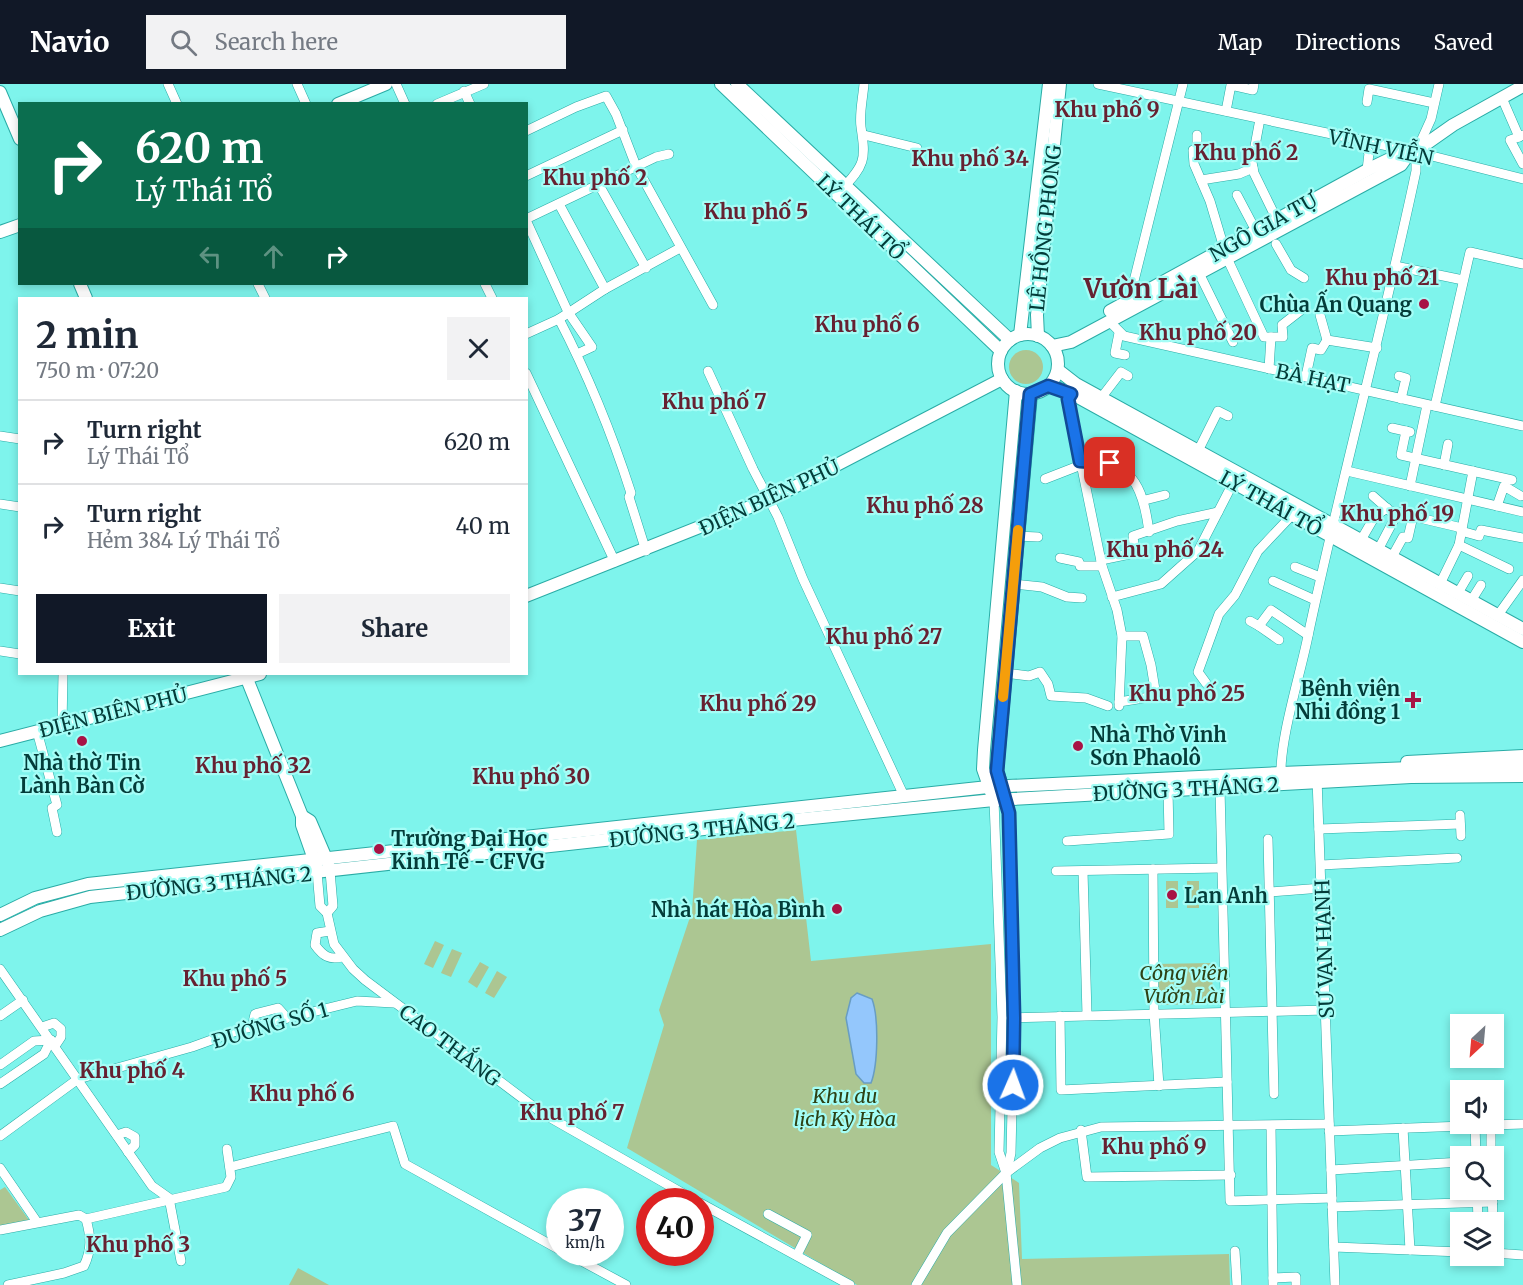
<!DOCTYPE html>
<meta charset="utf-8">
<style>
body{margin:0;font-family:Merriweather,serif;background:#f2f2f3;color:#1f2937;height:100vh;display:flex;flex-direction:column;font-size:22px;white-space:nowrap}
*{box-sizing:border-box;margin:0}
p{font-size:20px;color:#747a83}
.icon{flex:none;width:33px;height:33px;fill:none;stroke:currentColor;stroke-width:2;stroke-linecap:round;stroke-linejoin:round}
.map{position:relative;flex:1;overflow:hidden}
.drawer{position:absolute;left:18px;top:213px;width:510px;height:378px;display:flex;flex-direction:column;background:#fff;border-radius:0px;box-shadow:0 3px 9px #0003}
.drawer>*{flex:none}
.hud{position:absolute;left:18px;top:18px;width:510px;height:183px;border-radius:0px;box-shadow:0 3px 9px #0003;background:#0b6e4f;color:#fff;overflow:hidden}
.needle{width:39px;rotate:206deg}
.controls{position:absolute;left:1450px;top:930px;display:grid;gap:12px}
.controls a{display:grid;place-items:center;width:54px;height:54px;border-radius:0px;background:#fff;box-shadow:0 3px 9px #0003;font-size:30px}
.speed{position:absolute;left:546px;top:1104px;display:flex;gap:12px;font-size:30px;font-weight:700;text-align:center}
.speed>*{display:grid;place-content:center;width:78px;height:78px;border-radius:50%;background:#fff;box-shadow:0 3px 9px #0003;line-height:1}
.speed small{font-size:15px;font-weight:400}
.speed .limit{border:9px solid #d22;background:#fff;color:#111}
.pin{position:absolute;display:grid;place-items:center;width:51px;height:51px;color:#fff;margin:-26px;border-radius:12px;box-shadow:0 3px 9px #0006}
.me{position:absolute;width:66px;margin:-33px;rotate:2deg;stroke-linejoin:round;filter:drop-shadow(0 0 4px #0008)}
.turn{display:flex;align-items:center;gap:21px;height:126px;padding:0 18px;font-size:27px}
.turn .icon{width:78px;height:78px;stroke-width:2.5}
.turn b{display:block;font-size:42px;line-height:51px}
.lanes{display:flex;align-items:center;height:57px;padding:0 18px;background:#0003;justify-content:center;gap:30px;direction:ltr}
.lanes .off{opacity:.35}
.round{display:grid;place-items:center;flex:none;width:63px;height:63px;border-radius:0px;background:#f2f2f3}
.summary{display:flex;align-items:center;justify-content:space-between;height:102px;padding:0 18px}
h1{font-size:36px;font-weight:700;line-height:45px}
.primary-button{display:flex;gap:12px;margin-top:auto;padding:12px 18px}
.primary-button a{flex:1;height:69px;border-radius:0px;background:#111827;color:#fff;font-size:24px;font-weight:700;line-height:69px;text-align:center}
.primary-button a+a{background:#f2f2f3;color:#1f2937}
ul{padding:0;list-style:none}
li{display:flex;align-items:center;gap:18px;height:84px;padding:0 18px;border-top:2px solid #e0e1e3}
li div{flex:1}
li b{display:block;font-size:22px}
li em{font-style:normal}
header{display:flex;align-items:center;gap:36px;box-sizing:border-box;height:84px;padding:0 30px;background:#111827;color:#fff}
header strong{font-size:28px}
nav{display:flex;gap:33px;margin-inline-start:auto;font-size:21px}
.search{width:420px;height:54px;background:#f2f2f3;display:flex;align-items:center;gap:15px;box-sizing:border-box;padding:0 21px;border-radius:0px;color:#747a83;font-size:22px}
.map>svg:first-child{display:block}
</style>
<header>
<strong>Navio</strong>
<div class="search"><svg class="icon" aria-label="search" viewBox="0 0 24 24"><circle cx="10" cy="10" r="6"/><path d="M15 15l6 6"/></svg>Search here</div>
<nav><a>Map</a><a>Directions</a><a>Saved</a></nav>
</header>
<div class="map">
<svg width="1523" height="1201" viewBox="0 0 1523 1201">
<rect width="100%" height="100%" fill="#7ef4ec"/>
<g fill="#acc692">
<circle cx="1026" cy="283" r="17"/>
<polygon points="796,746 811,877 991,860 991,1081 1019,1099 1022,1175 1229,1170 1230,1201 857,1201 627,1064 664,941 659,926 692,827 697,756"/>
<rect x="1166" y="797" width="12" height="27"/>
<rect x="1187" y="797" width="12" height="27"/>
<polygon points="435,857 444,861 433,884 424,880"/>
<polygon points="452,865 462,869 451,893 441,889"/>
<polygon points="480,878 489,883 477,904 468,898"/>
<polygon points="1212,879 1213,920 1157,921 1155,880"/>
<polygon points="497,887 507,893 494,914 485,909"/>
<polygon points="5,1103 29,1136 0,1143 0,1106"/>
<polygon points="298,1184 329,1201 289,1201"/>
</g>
<path fill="#94c7fc" stroke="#689dc2" stroke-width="1.5" d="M857 909 872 915C879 934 878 981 871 999H864L856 990 846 934 851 914Z"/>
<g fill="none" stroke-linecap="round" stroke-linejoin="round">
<g stroke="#2aaca6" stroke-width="10">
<g id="minor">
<polyline points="168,0 177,20"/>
<polyline points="297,0 306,20"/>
<polyline points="396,0 405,20"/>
<polyline points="1098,0 1416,68 1523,95"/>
<polyline points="464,7 470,20"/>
<polyline points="1502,14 1519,53 1523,51"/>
<polyline points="1367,18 1369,5 1434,19"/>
<polyline points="437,20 484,0"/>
<polyline points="1226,27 1231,1 1253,6 1254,0"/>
<polyline points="1260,35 1252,78 1254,89 1277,136"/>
<polyline points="526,47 576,23 606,12 616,30 636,82 713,221"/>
<polyline points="864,51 917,64"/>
<polyline points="1197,51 1197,64 1193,66 1194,80 1210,117 1224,164"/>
<polyline points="1519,53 1510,56 1523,80"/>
<polyline points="1363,59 1369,69 1367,86"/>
<polyline points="526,92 623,46"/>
<polyline points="1201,96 1239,90 1253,84"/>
<polyline points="599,101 646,184"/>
<path d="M841 106C865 81 866 76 861 43 859 30 863 13 864 0"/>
<polyline points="1237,111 1256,147"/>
<polyline points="559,120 605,205"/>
<polyline points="526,135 656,73 669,70"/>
<polyline points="526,136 568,228 592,263 577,270"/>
<polyline points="1276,160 1291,186 1304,194"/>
<polyline points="1227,174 1264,253 1271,253"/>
<polyline points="1395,182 1463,196"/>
<polyline points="1199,189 1233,258"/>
<polyline points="258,200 265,214"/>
<polyline points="485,200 492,214"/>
<polyline points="1132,215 1132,205 1183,0"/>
<polyline points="1320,231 1327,256 1377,264"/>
<path d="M559 235C588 291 612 350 631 409L629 413 646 467"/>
<polyline points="1109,237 1124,252 1523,342"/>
<polyline points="1119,249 1115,269 1125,271"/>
<polyline points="526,250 559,235 605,205 680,164"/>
<polyline points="1269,285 1271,253 1283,253 1282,241 1300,227"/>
<polyline points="708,287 753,385 778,433 803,495 904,712"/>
<polyline points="526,289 615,478"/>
<polyline points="1306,292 1312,264 1321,266 1327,256"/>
<polyline points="1399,292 1406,294 1401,315"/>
<polyline points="1071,310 1068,316 1102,482 1117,526 1122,552 1119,622"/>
<polyline points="1101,314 1121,288 1128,292"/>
<polyline points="1435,322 1470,168 1523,180"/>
<polyline points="1392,344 1410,348"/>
<polyline points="1406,347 1401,371 1512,396"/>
<polyline points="0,352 20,355"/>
<polyline points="1198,367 1218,327 1228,332"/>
<path d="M1080 377C1132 376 1143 401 1149 448"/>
<polyline points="1444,381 1448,360"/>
<polyline points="1347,387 1523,428"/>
<polyline points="1045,395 1081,381"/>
<polyline points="1410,402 1427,321"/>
<polyline points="1373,412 1390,427 1462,444"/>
<polyline points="1145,416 1165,411"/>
<polyline points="0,420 20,423"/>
<polyline points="1497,422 1504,402 1521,412"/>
<polyline points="1461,447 1479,452 1481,446 1523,454"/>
<polyline points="1017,452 1038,453"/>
<polyline points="1361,456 1375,432 1387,424"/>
<polyline points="1459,461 1509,485"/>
<polyline points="1378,466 1398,428"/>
<polyline points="1392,473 1403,453 1408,454 1413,432"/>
<polyline points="1060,474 1079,478 1080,482 1102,482"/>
<polyline points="1101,476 1135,469 1133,452 1177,437 1218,428"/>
<polyline points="1295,483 1320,493"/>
<polyline points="1273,497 1315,516"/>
<polyline points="1013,500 1042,503 1067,513 1082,514"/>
<polyline points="1440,500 1459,461 1473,387"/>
<polyline points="0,504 20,507"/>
<polyline points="1458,509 1468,492"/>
<polyline points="1112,513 1161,500 1198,467 1233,399"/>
<polyline points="1471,517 1481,501"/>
<polyline points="1498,531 1523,496"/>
<polyline points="1250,537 1259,542 1271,526 1308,551"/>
<polyline points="1259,542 1279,556"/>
<polyline points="0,567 20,570"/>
<polyline points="1005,589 1029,592 1040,588 1048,600 1051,612 1086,614 1108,622"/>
<polyline points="1206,599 1198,588 1219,530 1235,511 1258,467 1292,431"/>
<polyline points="1119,618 1156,612 1151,581 1143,552 1122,552"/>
<polyline points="62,641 63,590"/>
<polyline points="37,647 57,721 52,724 57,748"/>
<polyline points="1317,694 1335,1201"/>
<path d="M1281 695C1279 656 1300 592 1308 552 1341 396 1383 243 1416 87V68L1431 35 1439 0"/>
<polyline points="1220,704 1230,1117 1332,1114"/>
<polyline points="994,716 1002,933 999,1068 1006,1089 1017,1201"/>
<polyline points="1460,731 1461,752"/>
<polyline points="1319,745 1460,740"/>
<polyline points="1268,755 1274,1010"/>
<polyline points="1067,757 1169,750 1168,706"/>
<polyline points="1321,781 1457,774"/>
<polyline points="1153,785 1154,929 1159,1002"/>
<polyline points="1056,787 1220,784"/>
<polyline points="1083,787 1087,931"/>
<polyline points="317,788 320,822 327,829 334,860 353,885 365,896 542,1029 698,1118"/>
<polyline points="1269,808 1322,804"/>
<polyline points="327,829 333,822 330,787"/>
<path d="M330 847 317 849 315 861C323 872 329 876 342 873"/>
<polyline points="0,885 152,1102 169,1114 181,1177"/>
<polyline points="0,932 23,916"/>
<polyline points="1060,932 1061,1006 1227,998"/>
<polyline points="1011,934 1326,926"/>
<polyline points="42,943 54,939 61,945 61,953 55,962"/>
<polyline points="252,943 255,930 278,924 287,934"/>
<polyline points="0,981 34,957 51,956"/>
<polyline points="0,1000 44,970 51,956"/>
<polyline points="1475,1041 1476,1072"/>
<polyline points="1271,1042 1273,1201"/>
<polyline points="1403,1044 1410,1166"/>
<polyline points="1081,1046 1087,1093 1231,1091"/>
<polyline points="1329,1047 1491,1041"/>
<polyline points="117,1051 126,1048 135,1053 135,1061 128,1068"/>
<polyline points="0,1052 78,995 192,963 239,946 357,917 394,919"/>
<polyline points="1491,1072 1491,1041 1523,1040"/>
<polyline points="230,1083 393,1042 405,1080 560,1166"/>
<polyline points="0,1084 37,1138"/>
<polyline points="1331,1086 1461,1078"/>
<polyline points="1007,1087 1011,1069 1014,934 1007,715"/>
<polyline points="1477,1106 1478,1138"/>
<polyline points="1492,1106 1493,1138"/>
<polyline points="700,1119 850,1201"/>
<polyline points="1332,1123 1493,1118"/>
<polyline points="768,1130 807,1151 797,1171"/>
<polyline points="0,1146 79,1131 86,1135"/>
<polyline points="1334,1163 1461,1168"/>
<polyline points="1235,1167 1237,1201"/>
<polyline points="565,1168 626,1201"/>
<polyline points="1494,1169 1523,1171"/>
<polyline points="1273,1194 1296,1193 1296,1201"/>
<path d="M8 1201 64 1189 84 1182C92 1165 91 1153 86 1135L226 1103 231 1093 227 1065"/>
<polyline points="916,1201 947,1149 1006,1089 1040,1064 1060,1054 1101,1043 1329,1040"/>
</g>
</g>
<g stroke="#2aaca6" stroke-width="14">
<g id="major">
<polyline points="721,0 1001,267"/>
<polyline points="737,0 1010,256"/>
<polyline points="0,8 20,55"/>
<polyline points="338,20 386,0"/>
<polyline points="0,148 20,141"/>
<polyline points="80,200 86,214"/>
<polyline points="1110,227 1371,84 1396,72 1406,74"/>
<circle cx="1028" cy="280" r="30"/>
<polyline points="1020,251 1049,0"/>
<polyline points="1038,252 1037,231 1060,0"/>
<polyline points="1052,262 1071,258 1401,81 1406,74 1453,41 1523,2"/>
<polyline points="1058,286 1076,300 1523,545"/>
<polyline points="1048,302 1067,307 1523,558"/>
<polyline points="526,512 775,413 1002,295"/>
<polyline points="245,590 302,732 302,741 316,781"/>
<polyline points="0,657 260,590"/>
<polyline points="1407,678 1523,672"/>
<polyline points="1431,688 1523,683"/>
<polyline points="991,708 983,685 984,666 1016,307"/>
<polyline points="1004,708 997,687 1031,310"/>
<polyline points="302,732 310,737 328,779"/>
<polyline points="0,831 35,814 88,800 988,703 1281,689 1411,684 1437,687"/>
<polyline points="0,846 40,827 90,813 731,742 994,716 1411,693 1523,692"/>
</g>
</g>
<use href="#minor" stroke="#fff" stroke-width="9"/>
<use href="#major" stroke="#fff" stroke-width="12"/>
</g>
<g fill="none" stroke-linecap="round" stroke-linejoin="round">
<g stroke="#114b97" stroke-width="15">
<polyline id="route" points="1013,1001 1014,934 1009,729 997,687 1030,310 1048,302 1071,310 1068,315 1080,377 1110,379"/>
</g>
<use href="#route" stroke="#1a73e8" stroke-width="10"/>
<polyline stroke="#f59e0b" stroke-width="10" points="1003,613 1018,446"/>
</g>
<g fill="#a81345" stroke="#a4fdf6" stroke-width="2">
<circle cx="1424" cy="220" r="6"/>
<path d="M1410 607h6v6h6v6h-6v6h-6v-6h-6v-6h6z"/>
<circle cx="82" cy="657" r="6"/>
<circle cx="1078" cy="662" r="6"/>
<circle cx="379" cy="765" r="6"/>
<circle cx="1172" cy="811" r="6"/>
<circle cx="837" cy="825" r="6"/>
</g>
<g text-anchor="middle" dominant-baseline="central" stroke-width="4.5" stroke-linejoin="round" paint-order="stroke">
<g font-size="20" fill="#033c39" stroke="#a4fdf6">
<text transform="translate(1381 63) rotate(12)">VĨNH VIỄN</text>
<text transform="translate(861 133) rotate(44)">LÝ THÁI TỔ</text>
<text transform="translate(1263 143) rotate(-29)">NGÔ GIA TỰ</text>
<text transform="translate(1045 144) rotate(-84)">LÊ HỒNG PHONG</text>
<text transform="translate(1313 294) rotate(12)">BÀ HẠT</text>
<text transform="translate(769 413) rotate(-25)">ĐIỆN BIÊN PHỦ</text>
<text transform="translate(1271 419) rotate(29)">LÝ THÁI TỔ</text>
<text transform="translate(113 628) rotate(-14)">ĐIỆN BIÊN PHỦ</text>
<text transform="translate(1186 705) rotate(-3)">ĐƯỜNG 3 THÁNG 2</text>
<text transform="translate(702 746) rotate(-6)">ĐƯỜNG 3 THÁNG 2</text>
<text transform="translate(219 799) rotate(-6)">ĐƯỜNG 3 THÁNG 2</text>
<text transform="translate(1324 865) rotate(-92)">SƯ VẠN HẠNH</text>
<text transform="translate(270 941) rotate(-16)">ĐƯỜNG SỐ 1</text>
<text transform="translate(450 961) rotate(37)">CAO THẮNG</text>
</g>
<g font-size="20" font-weight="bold" fill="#033c39" stroke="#a4fdf6" text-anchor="end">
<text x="1412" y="220">Chùa Ấn Quang</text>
<text x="1400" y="604">Bệnh viện<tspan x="1400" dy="23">Nhi đồng 1</tspan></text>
<text x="1090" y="650" text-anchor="start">Nhà Thờ Vinh<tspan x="1090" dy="23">Sơn Phaolô</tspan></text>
<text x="82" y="678" text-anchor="middle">Nhà thờ Tin<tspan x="82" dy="23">Lành Bàn Cờ</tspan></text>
<text x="391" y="754" text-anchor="start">Trường Đại Học<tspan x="391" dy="23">Kinh Tế - CFVG</tspan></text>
<text x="1184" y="811" text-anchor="start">Lan Anh</text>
<text x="825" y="825">Nhà hát Hòa Bình</text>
</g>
<g font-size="20" font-style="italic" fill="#2d4114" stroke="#a4fdf6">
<text x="1184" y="888">Công viên<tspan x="1184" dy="23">Vườn Lài</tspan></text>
<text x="845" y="1011">Khu du<tspan x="845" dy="23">lịch Kỳ Hòa</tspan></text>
</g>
<g font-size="21" font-weight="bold" fill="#662131" stroke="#a4fdf6">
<text x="1107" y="25">Khu phố 9</text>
<text x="1246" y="68">Khu phố 2</text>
<text x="970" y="74">Khu phố 34</text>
<text x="595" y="93">Khu phố 2</text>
<text x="756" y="127">Khu phố 5</text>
<text x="1382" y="193">Khu phố 21</text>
<text x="867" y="240">Khu phố 6</text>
<text x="1198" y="248">Khu phố 20</text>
<text x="714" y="317">Khu phố 7</text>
<text x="925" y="421">Khu phố 28</text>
<text x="1397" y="429">Khu phố 19</text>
<text x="1165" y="465">Khu phố 24</text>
<text x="884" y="552">Khu phố 27</text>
<text x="1187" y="609">Khu phố 25</text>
<text x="758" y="619">Khu phố 29</text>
<text x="253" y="681">Khu phố 32</text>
<text x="531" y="692">Khu phố 30</text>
<text x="235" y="894">Khu phố 5</text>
<text x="132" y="986">Khu phố 4</text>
<text x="302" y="1009">Khu phố 6</text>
<text x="572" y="1028">Khu phố 7</text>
<text x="1154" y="1062">Khu phố 9</text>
<text x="138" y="1160">Khu phố 3</text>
</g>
<g font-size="26" font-weight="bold" fill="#662131" stroke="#a4fdf6">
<text x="1141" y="204">Vườn Lài</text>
</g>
</g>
</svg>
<div class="controls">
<a><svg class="needle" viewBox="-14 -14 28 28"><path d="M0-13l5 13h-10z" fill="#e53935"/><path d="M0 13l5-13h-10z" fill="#747a83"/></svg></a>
<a><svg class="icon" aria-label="sound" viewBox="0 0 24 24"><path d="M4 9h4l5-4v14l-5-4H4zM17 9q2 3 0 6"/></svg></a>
<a><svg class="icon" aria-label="search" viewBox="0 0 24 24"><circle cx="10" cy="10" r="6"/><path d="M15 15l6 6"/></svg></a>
<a><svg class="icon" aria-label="layers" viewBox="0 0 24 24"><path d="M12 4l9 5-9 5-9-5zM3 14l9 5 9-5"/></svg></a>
</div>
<div class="speed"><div>37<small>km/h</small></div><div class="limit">40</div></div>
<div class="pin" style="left:1110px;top:379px;background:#d93025"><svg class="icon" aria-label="arrive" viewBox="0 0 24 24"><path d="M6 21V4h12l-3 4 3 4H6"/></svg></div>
<svg class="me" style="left:1013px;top:1001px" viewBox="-20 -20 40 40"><circle r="17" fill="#1a73e8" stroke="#fff" stroke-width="3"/><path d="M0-11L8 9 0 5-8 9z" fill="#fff"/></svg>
<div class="hud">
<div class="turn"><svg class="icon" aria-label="right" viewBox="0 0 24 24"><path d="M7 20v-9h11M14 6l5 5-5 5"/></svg><div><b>620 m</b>Lý Thái Tổ</div></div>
<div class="lanes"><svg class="icon off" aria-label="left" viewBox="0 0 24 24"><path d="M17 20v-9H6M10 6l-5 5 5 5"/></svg><svg class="icon off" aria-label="ahead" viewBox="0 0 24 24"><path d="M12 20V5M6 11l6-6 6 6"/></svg><svg class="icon" aria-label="right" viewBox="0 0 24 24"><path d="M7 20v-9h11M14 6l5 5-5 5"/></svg></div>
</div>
<section class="drawer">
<div class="summary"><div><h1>2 min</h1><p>750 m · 07:20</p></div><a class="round"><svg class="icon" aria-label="close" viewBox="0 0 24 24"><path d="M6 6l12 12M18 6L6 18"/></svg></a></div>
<ul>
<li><svg class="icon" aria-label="right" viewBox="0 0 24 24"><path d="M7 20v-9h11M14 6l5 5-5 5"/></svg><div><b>Turn right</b><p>Lý Thái Tổ</p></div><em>620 m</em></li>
<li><svg class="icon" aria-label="right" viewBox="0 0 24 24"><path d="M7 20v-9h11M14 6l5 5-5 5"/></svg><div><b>Turn right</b><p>Hẻm 384 Lý Thái Tổ</p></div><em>40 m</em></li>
</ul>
<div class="primary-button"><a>Exit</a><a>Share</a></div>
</section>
</div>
